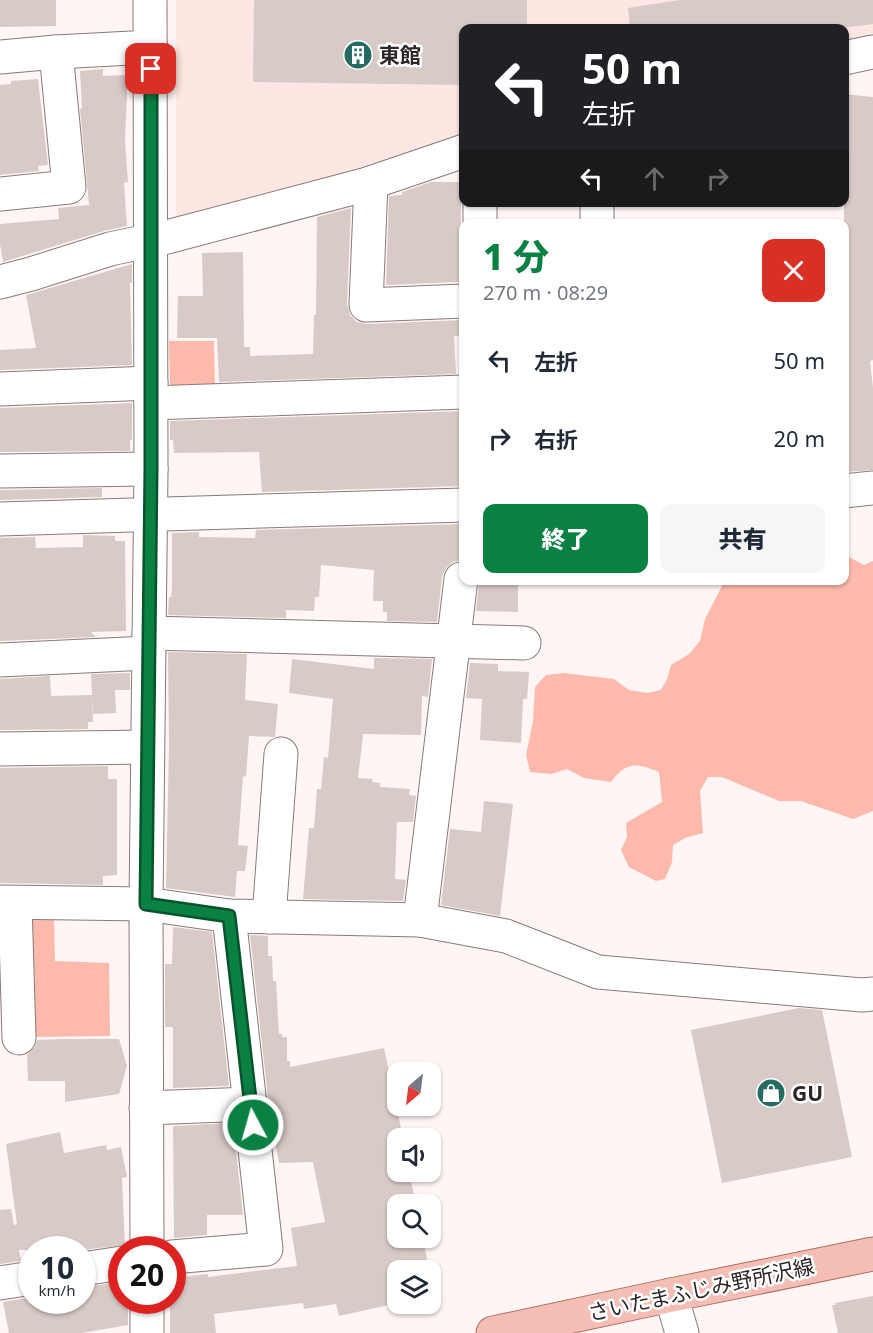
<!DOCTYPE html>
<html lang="ja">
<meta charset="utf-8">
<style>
body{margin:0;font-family:"Noto Sans","Noto Sans JP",sans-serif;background:#f6f6f7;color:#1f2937;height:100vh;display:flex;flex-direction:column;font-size:22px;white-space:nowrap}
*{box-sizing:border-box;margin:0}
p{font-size:20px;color:#747a83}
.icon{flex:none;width:33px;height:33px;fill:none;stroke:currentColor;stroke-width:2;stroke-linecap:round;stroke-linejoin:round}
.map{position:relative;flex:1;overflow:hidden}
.panel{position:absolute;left:459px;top:219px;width:390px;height:366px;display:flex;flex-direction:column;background:#fff;border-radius:12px;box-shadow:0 2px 4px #0004}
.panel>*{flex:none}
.top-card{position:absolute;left:459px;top:24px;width:390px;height:183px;border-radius:12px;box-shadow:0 2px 4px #0004;background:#202124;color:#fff;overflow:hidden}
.needle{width:39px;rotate:208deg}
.controls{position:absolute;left:387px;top:1062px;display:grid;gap:12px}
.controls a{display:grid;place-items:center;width:54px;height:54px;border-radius:12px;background:#fff;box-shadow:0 2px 4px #0004;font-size:30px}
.speed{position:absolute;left:18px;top:1236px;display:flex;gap:12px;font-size:30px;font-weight:700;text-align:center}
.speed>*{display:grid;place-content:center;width:78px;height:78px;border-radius:50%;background:#fff;box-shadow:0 2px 4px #0004;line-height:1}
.speed small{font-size:15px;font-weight:400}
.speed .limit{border:9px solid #d22;background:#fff;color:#111}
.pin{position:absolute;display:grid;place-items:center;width:51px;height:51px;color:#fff;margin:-26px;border-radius:12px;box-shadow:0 3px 9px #0006}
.me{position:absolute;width:66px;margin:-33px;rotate:354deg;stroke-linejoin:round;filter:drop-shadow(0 0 4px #0008)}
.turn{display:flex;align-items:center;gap:21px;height:126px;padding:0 24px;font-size:27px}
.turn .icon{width:78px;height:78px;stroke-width:2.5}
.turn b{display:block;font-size:42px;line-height:51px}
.lanes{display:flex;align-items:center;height:57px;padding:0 24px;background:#0003;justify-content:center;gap:30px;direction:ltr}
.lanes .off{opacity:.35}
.round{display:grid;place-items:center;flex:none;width:63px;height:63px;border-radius:12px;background:#f6f6f7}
.overview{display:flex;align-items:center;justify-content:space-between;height:102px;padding:0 24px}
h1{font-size:36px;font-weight:800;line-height:45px;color:#0b8043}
.action{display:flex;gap:12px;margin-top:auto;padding:12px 24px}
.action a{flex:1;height:69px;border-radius:12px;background:#0b8043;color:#fff;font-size:24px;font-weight:800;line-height:69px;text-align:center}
.action a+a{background:#f6f6f7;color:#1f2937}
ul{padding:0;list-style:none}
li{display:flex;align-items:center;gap:18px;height:78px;padding:0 24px}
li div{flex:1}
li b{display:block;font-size:22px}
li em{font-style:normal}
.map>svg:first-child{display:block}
</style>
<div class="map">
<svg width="873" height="1333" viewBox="0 0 873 1333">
<rect width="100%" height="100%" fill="#fef5f4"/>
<polygon fill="#fee6e2" points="176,0 873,0 873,42 845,47 844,28 464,28 463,135 176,225"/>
<g fill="#fdb9ab">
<polygon points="169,341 214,341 215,389 177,390 170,384"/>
<path d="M845 555 864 565 873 561V811L853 819 801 801H779L722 777H708L700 791 703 833 685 838 673 845 672 862 665 879 656 881 629 867 621 850 627 837 626 823 662 802 659 772C636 763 627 761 611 782L584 778 567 769 551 774 530 772 526 755 533 721 535 687 546 675 564 673 614 679 629 690 647 693 661 690 667 679 671 665 689 654 700 641 705 619 722 586V581L844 580Z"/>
<polygon points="26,915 54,915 55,961 109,963 110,1036 26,1037"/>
</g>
<g fill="#d8cac7">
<polygon points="0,0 56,0 56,26 0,27"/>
<polygon points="254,0 527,0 527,28 464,28 464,85 253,82"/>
<polygon points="680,0 873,0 873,24 842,28 630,28 628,8"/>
<polygon points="103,69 103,76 126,75 127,95 125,141 128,182 124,183 127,226 104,231 3,262 0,244 0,224 59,219 58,208 89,205 80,109 82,108 80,71"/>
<polygon points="38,79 48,165 38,166 39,171 0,175 0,85 11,84 11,81"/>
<polygon points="844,94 873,97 873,360 870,361 873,388 873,470 844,472"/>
<polygon points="431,182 464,182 461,202 460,282 386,285 389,196 402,195 402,192"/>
<polygon points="351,208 347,304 350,315 357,322 367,324 462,320 463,336 454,336 456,374 219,382 217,338 177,338 178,296 203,296 202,253 243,252 244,347 250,347 250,356 313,354 314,315 316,315 317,217"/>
<polygon points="132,264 132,283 130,283 132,365 0,370 0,350 36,348 26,295"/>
<polygon points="132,403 132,440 130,440 130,451 0,452 0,408"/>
<polygon points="464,411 464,486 262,492 259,452 174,453 173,440 170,440 170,421"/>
<polygon points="102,488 102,497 0,500 0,490"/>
<polygon points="464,524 464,560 453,562 446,568 442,577 437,622 387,621 387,612 383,612 383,601 373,601 374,570 321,565 319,597 315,597 314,611 286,610 286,618 168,615 169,597 171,597 172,588 172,533 199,532 199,537 255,538 256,530"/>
<polygon points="83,535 115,536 115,541 125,541 126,631 91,632 96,637 0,641 0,538 35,537 36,548 83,547"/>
<polygon points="479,583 518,584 518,612 476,611"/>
<polygon points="168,652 247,654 245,700 278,704 275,737 249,736 246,777 243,776 238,845 248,846 245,871 237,871 235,897 166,888 169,747"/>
<polygon points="374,658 432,659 428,697 422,696 421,735 363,734 363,735 358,778 373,779 372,782 380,783 380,787 410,789 409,795 416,796 413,822 397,822 395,879 406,880 403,901 303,899 309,828 314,828 317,789 321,789 324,757 328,758 333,699 289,693 292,659 374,669"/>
<polygon points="470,663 498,664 498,671 529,672 527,699 523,699 521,743 480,740 482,699 466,698"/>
<polygon points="130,673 130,690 115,690 116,713 93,714 91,674"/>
<polygon points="50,676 51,696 92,695 93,722 88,722 88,729 0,730 0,679"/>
<polygon points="108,766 108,779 117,779 117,875 103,876 103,885 0,883 0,768"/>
<polygon points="484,801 513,804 500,916 441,905 450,829 481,832"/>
<polygon points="173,927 212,932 229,1086 173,1088 173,1027 165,1027 165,964 172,964"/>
<polygon points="250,935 268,936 268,956 272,956 273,981 276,981 279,1034 282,1034 282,1037 287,1037 287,1061 290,1061 290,1067 384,1048 403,1138 398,1138 398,1172 409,1172 416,1204 398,1204 398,1238 423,1238 429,1270 398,1270 398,1303 339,1316 336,1304 304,1309 303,1303 214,1314 216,1333 170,1333 170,1300 172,1300 172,1278 208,1274 208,1277 297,1266 291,1228 325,1222 313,1162 279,1163 269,1107"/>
<polygon points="799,1008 822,1010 852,1157 722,1183 691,1030"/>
<polygon points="64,1039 119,1039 127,1066 119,1094 65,1102 65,1081 28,1081 27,1055 35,1047 37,1040"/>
<polygon points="233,1123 243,1215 207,1215 207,1235 174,1238 173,1126"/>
<polygon points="60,1132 64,1153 106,1145 107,1150 121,1147 127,1177 122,1178 125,1245 82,1250 19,1250 21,1261 0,1264 0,1210 11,1209 14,1225 17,1224 6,1144"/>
<polygon points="122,1282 122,1300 128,1300 128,1325 82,1333 9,1333 3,1302 32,1297 32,1300 82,1300 82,1287"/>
<polygon points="873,1296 873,1333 838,1333 832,1305 836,1305 835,1303"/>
</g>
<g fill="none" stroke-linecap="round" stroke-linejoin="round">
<g stroke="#887b79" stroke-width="35">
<g id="minor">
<polyline points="0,57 56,52 151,47"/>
<polyline points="844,58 873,52"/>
<polyline points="371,183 366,305 464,301"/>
<polyline points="0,194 69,187 56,52"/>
<polyline points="480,224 480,202"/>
<polyline points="597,224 597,202"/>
<polyline points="0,282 31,274 110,249 167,237 364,185 464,151"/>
<polyline points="0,389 151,383"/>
<polyline points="151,403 464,392"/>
<polyline points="0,471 151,469"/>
<polyline points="844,491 873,488"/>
<polyline points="0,519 464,505"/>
<polyline points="149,633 524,643"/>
<polyline points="0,660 148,653"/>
<polyline points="0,749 147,747"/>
<polyline points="0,902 146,904 229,916 420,920 506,936 598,972 862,995 873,994"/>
<polyline points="15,903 19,1038"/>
<polyline points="269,917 281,754"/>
<polyline points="420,920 461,579"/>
<polyline points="146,1108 251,1104"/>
<polyline points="147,1250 146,904 151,469 150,0"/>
<polyline points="172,1257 266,1249 229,916"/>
<polyline points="82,1269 122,1263"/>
<polyline points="0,1283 32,1278"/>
<polyline points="671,1295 682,1333"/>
<polyline points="147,1300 147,1333"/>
</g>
</g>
<g stroke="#ab6d62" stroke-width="35">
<polyline id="major" points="493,1333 671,1295 873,1254"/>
</g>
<use href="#minor" stroke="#fff" stroke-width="33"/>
<use href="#major" stroke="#f5beb4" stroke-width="33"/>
</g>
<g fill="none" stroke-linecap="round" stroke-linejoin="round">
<g stroke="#07532c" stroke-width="15">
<polyline id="route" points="151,69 151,469 146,904 229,916 253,1125"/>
</g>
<use href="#route" stroke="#0b8043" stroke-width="10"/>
</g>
<defs>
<g id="building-disc" transform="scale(1.5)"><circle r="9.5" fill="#256b61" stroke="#fff"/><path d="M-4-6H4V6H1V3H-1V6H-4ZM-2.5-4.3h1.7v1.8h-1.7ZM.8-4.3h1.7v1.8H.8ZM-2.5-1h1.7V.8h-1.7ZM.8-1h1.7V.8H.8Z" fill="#fff"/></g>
<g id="shop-disc" transform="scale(1.5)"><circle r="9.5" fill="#256b61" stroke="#fff"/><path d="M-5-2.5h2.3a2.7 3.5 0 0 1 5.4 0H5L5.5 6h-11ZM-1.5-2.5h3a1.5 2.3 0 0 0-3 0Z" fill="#fff"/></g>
</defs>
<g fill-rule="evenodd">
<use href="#building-disc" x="358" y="55"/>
<use href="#shop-disc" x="771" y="1093"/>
</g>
<g text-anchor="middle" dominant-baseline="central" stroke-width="5" stroke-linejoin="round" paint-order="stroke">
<g font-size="21" font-weight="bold" fill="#2c2726" stroke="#fff" text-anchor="start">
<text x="379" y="55">東館</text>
<text x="792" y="1093">GU</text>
</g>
<g font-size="21" fill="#2c2726" stroke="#fff">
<text transform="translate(701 1289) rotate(-12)">さいたまふじみ野所沢線</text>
</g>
</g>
</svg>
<div class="controls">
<a><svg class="needle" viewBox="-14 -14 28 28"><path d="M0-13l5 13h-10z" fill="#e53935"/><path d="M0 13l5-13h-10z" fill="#747a83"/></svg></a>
<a><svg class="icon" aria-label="sound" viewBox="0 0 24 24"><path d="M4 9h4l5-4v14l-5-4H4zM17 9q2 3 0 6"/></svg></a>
<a><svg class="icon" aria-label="search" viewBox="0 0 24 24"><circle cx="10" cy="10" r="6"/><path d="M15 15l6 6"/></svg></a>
<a><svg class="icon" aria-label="layers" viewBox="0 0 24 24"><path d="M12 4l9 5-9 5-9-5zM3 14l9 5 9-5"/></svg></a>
</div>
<div class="speed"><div>10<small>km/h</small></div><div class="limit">20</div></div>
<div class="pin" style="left:151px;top:69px;background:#d93025"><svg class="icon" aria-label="arrive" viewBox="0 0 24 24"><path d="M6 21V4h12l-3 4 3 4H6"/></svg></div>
<svg class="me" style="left:253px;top:1125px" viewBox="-20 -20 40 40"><circle r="17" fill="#0b8043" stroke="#fff" stroke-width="3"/><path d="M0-11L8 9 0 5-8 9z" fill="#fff"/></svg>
<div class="top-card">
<div class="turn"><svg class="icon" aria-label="left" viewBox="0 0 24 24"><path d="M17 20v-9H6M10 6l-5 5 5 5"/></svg><div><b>50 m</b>左折</div></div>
<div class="lanes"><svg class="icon" aria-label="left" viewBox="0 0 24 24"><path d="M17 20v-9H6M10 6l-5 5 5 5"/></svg><svg class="icon off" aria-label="ahead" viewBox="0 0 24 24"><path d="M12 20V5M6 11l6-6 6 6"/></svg><svg class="icon off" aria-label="right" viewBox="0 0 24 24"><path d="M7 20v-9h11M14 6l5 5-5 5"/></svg></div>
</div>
<section class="panel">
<div class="overview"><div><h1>1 分</h1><p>270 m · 08:29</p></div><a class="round" style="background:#d93025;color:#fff"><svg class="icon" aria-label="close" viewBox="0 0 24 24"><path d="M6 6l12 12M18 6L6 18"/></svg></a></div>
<ul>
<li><svg class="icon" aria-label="left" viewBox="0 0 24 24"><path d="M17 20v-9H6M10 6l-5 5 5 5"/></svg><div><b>左折</b></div><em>50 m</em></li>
<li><svg class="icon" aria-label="right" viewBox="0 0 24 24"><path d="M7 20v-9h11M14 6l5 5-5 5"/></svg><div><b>右折</b></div><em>20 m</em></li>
</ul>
<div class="action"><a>終了</a><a>共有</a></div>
</section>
</div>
